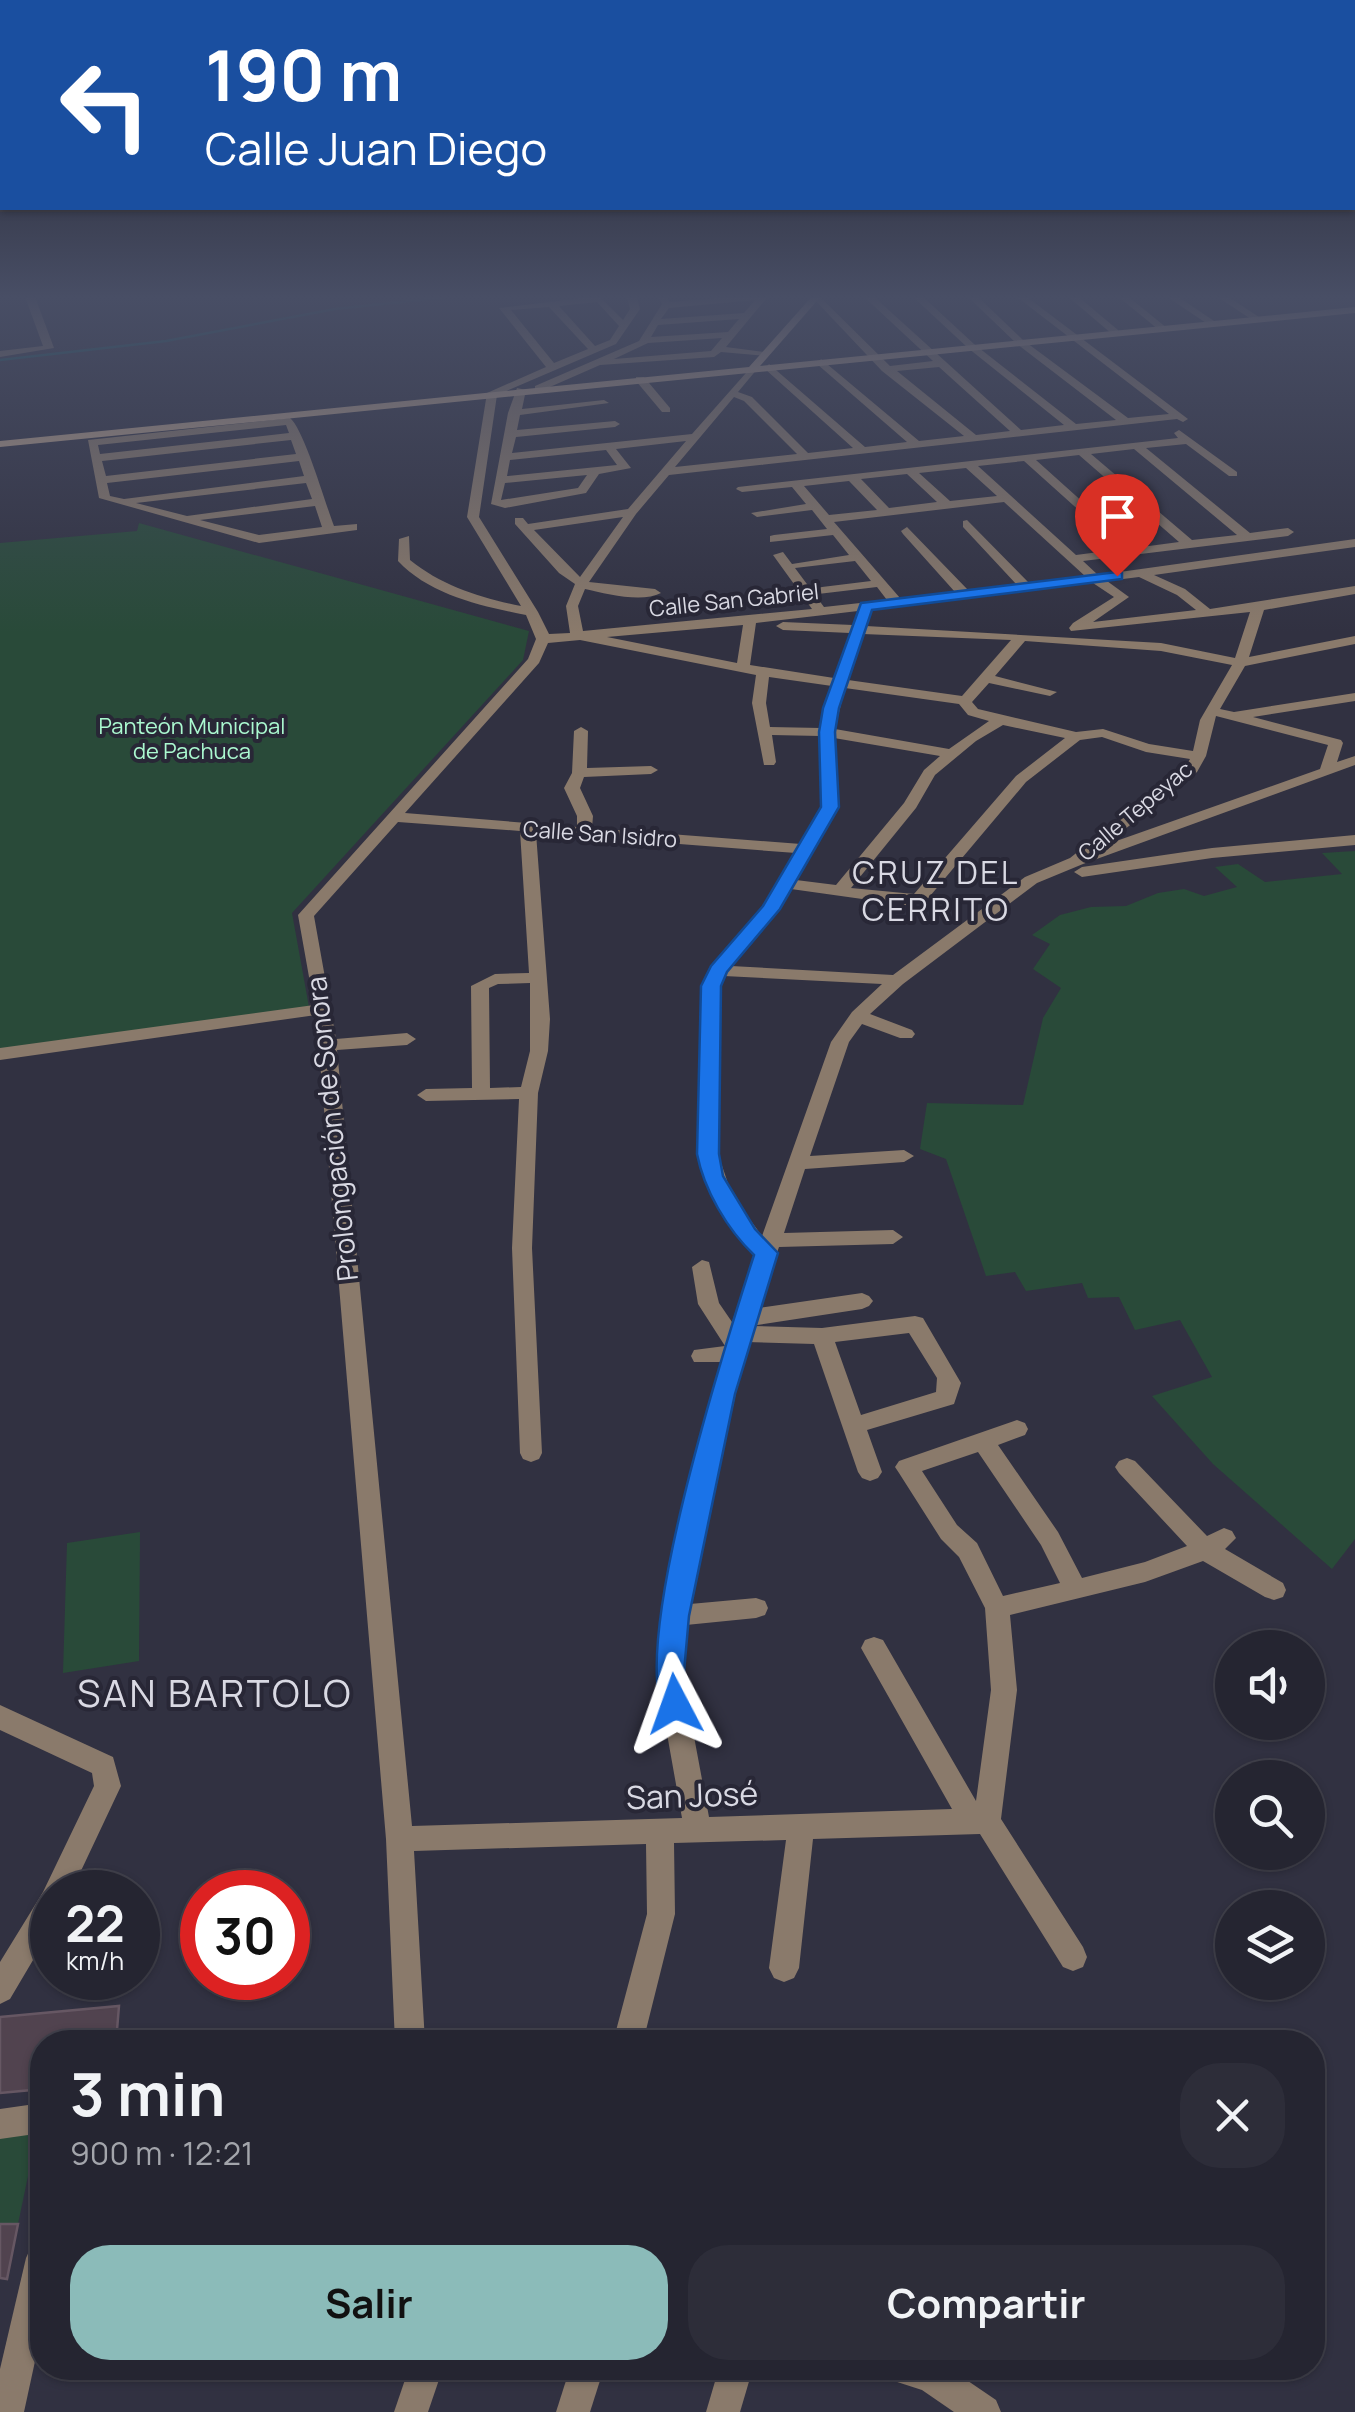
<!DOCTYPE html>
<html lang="es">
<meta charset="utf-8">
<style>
body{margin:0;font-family:Manrope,sans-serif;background:#2d2d39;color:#f1f3f6;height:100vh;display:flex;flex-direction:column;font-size:38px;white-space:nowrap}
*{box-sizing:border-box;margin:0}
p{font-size:32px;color:#a3a5ab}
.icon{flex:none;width:55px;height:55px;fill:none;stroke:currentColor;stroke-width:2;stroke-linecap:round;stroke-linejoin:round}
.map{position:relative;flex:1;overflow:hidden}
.side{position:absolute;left:30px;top:2030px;width:1295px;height:350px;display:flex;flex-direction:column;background:#252531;border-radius:40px;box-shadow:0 2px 8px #0004,0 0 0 2px #42424d}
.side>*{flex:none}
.hud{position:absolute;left:0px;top:0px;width:1355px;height:210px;box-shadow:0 2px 8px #0004,0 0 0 2px #42424d;background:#1a4fa0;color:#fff;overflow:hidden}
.buttons{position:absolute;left:1215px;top:1630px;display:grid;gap:20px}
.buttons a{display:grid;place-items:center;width:110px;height:110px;border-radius:50%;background:#252531;box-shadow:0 2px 8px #0004,0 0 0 2px #42424d;font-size:50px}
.speed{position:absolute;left:30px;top:1870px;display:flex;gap:20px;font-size:50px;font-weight:700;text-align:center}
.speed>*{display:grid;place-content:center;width:130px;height:130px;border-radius:50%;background:#252531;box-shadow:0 2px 8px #0004,0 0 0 2px #42424d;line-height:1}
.speed small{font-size:25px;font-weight:400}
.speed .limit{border:15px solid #d22;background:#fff;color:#111}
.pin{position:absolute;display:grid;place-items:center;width:85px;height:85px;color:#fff;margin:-102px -42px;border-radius:50% 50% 50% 0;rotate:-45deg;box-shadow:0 0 10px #0007}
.pin .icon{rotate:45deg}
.me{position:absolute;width:110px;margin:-55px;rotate:356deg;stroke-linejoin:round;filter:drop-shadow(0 0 8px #0008)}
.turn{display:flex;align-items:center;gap:35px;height:210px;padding:0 40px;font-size:45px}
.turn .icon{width:130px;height:130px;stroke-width:2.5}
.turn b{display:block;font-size:70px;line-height:85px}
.round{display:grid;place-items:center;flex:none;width:105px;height:105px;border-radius:40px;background:#2d2d39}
.summary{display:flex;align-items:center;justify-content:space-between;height:170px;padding:0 40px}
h1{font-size:60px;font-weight:700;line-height:75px}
.button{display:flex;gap:20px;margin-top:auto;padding:20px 40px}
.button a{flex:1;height:115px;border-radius:40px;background:#8bbbb9;color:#111;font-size:40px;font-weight:700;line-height:115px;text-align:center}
.button a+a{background:#2d2d39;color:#f1f3f6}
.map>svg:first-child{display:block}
</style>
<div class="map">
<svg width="1355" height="2412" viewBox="0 0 1355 2412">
<rect width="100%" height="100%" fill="#313141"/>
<g fill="#294a39">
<polygon points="139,523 529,631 523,660 292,913 309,1007 0,1049 0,543 137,531"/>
<polygon points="1355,851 1355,1539 1332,1569 1213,1464 1152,1396 1212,1377 1180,1320 1135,1330 1119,1297 1088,1298 1082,1283 1026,1291 1015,1272 986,1276 946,1159 920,1149 927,1103 1023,1105 1043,1018 1061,988 1033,969 1050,944 1032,935 1060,915 1091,907 1126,906 1158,893 1184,889 1204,896 1237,887 1215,867 1238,864 1265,882 1342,874 1322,853"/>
<polygon points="140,1532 139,1661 63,1673 67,1543"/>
<polygon points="38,2128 18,2224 0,2224 0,2133"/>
</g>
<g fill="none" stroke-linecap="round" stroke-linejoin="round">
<polyline stroke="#185b62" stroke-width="2.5" points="0,360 166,341 335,309 467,295 527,294"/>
</g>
<g fill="#51434f" stroke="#665763" stroke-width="2.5">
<polygon points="119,2006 116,2042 42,2042 42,2089 0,2093 0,2017"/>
<polygon points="0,2224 18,2224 7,2279 0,2278"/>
</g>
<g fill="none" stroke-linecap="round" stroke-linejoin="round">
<g fill="#8a7a6b" fill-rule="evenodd">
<polygon points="24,294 34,294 54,348 0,357 0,351 43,346"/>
<path d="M626 294H636L640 309 616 344 497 395 479 517 538 612 549 634 570 633 566 606 575 584 559 573 515 524V518H523L528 524 628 509 686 441 616 449 631 468 599 474 586 493 505 508 491 504 508 413 517 388 526 390 522 409 604 400 609 403 520 415 517 430 615 421 620 424 615 427 516 437 512 453 692 434 753 365 758 368 738 392 752 397 808 453 853 448 765 369 769 364 865 447 907 442 817 364 821 359 919 441 964 436 882 371 814 299 817 294 890 366 933 361 861 294H871L1021 430 1064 425 968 348 910 294H920L974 344 1076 424 1116 420 1017 344 965 294H975L1023 340 1128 418 1169 414 1013 294H1023L1188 419 1183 422 1177 419 669 475 636 514 589 582 655 589 661 593C642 603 607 594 585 589L578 606 583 631 812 609 773 555 783 552 792 564 849 555 833 535 770 542V536L774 535 827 529 812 510 757 517 751 513 806 504 792 487 742 492 736 489 738 487 1178 438 1174 433 1179 430 1237 472V476H1229L1186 444 1146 448 1250 533 1288 528 1294 532 1288 536 1083 561 1098 575 1355 539V547L1154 575 1185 589 1210 609 1355 586V594L1264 610 1249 657 1355 636V644L1245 666 1220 709 1234 712 1355 693V701L1253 717 1341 740 1343 743 1337 762 1355 756V765L1083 864 1037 883 903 984 870 1014 912 1030 915 1034 912 1038H900L862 1024 849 1042 810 1156 904 1150 914 1156 904 1162 805 1169 784 1233 893 1230 903 1237 893 1244 779 1247 758 1308 862 1293 869 1296 873 1301 869 1306 862 1309 751 1326 822 1328 915 1316 923 1318 961 1383 954 1404 867 1430 882 1472 878 1478 870 1481 862 1478 858 1472 814 1344 747 1342 690 1604 756 1598 765 1601 768 1608 765 1615 756 1618 686 1625 682 1672 709 1817 952 1809 861 1648 865 1640 874 1637 883 1640 976 1801 991 1690 985 1608 959 1557 941 1539 899 1473 895 1467 899 1461 1017 1420 1025 1423 1028 1429 1025 1435 998 1445 1058 1532 1082 1578 1145 1562 1187 1546 1119 1473 1115 1467 1119 1461 1127 1458 1135 1461 1207 1536 1224 1528 1232 1531 1236 1538 1225 1549 1283 1583 1286 1590 1283 1597 1274 1600 1265 1597 1203 1561 1145 1582 1010 1615 1017 1690 1001 1819 1083 1947 1087 1957 1083 1967 1073 1971 1063 1967 980 1834 813 1839 799 1968 794 1978 784 1982 774 1978 769 1968 786 1840 674 1843 675 1914 643 2042H613L647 1914 646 1844 414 1851 425 2042H395L386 1839 316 1015 0 1060V1048L314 1005 298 915 528 659 536 639 526 615C481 606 430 595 398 561L399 539 409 536 410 560C442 586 481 598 521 606L467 517 487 393 546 367 499 308 599 296 623 320 630 309ZM597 302 619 326 610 340 595 346 559 306ZM549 307 588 349 554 363 511 310ZM939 367 1010 431 976 435 897 371ZM734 397 744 401 797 454 675 467ZM1134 449 1237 535 1192 540 1091 454ZM606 450 617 465 507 476 510 460ZM1079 455 1179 542 1134 548 1036 460ZM1024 461 1122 549 1076 555 978 466ZM966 468 997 496 950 501 919 473ZM907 474 937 502 889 508 861 479ZM587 475 578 488 501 500 505 483ZM849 481 877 510 829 515 804 486ZM1004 502 1085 576 1029 583 967 520 963 521V527L1017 585 968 590 907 527 901 531 903 534 955 592 900 598 834 522ZM623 517 580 577 534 530ZM855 561 871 581 822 587 818 588V594L877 587 887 600 824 607 795 568ZM1139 577 1177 595 1196 610 1093 622 1129 597 1107 581ZM1093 583 1114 597 1073 623 1069 628 1071 631 1250 612 1235 658 1161 643 866 626 871 609ZM858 611 853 625 783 622 776 626 783 630 850 633 834 678 750 665 756 623ZM743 625 737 663 607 637ZM863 634 1011 640 962 696 848 680ZM580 640 756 675 752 703 764 765H774L776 762 772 735 820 736 822 807 801 844 592 828 593 816 580 788 584 777 651 774 658 770 651 766 587 768 588 731 581 727 574 731 572 773 564 788 577 816V827L405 813 539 663 548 643ZM1025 641 1161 651 1232 665 1200 720 1193 751 1149 744 1103 729 1076 732 978 709 972 702 989 683 1050 696 1057 692 995 676ZM769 677 832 686 821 728 770 727 766 703ZM845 688 959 704 968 715 989 721 949 749 835 729ZM1216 716 1328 745 1320 769 1105 845 1197 772 1206 756ZM1003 725 1065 738 1016 776 914 894 851 888 916 808 935 775 976 741ZM1102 737 1146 752 1190 759 1186 766 1070 858 1025 877 893 975 731 966 777 912 791 889 905 905 925 902 1026 782 1080 740ZM834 738 940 756 924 770 904 803 836 885 796 880 838 807ZM398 822 520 831 529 973 495 974 471 986 472 1088 426 1089 417 1095 426 1101 519 1099 512 1248 520 1453 523 1459 531 1462 539 1459 542 1453 532 1248 538 1093 548 1051 550 1019 536 833 796 853 764 907 712 966 702 986 698 1154 706 1181 719 1208 755 1255 732 1322 719 1303 709 1262 702 1260 692 1267 698 1304 725 1346 694 1350 691 1356 694 1362H721L663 1616 656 1672 682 1818 412 1826 337 1050 407 1045 416 1039 407 1033 336 1039 314 916ZM724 976 882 984 852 1012 831 1042 762 1236 732 1195 718 1154 720 986ZM530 983V1051L521 1087 490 1088 489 988 498 984ZM909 1333 937 1378 936 1392 861 1415 835 1342ZM978 1452 1041 1545 1060 1583 1003 1596 977 1543 957 1525 922 1471Z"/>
<path d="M657 294H665L670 302 770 294 726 347 771 353 766 356 721 352 714 357 600 365 543 390H535V386L639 341 662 304ZM755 300 744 313 661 319 669 308ZM739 319 728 332 651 337 658 325ZM722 338 711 351 614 359 648 343Z"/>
<polygon points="1065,294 1075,294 1118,330 1118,334 1112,334"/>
<polygon points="1115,294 1125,294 1167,328 1159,330"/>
<polygon points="1163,294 1174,294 1217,323 1209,325"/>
<polygon points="1213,294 1224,294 1262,319 1254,321"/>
<polygon points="636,377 644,377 670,408 670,412 662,412 636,381"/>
<path d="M290 418C304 429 325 503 334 526L357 524V530L259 543 99 498 88 440ZM286 425 289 433 100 454 98 445ZM291 440 296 454 106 476 102 461ZM299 461 304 476 124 499 110 496 107 483ZM306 483 312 499 187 516 136 503ZM315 506 322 527 259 535 200 520Z"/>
<polygon points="1355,835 1355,845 1212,858 1082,877 1074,872 1082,867 1212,848"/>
<polygon points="0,1705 113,1757 121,1786 71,1892 52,1892 52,1928 10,1999 0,2004 0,1962 43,1892 94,1786 92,1773 0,1730"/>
<polygon points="42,2103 42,2133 0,2139 0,2109"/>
<polygon points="42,2242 42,2329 24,2412 0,2412 0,2369 26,2258 31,2247"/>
<polygon points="409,2368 443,2368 428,2412 394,2412"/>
<polygon points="570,2368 604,2368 590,2412 556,2412"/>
<polygon points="719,2368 753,2368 740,2412 706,2412"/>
<polygon points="886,2368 949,2368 996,2400 1001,2412 954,2412 922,2390 891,2380"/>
</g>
<polygon fill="#bba28a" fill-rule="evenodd" points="814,294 823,294 760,366 1355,307 1355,313 0,447 0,441 749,367"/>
</g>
<linearGradient id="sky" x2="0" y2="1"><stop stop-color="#1b1b24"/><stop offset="0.47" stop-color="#484e65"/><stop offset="1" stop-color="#484e65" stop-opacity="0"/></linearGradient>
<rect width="1355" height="632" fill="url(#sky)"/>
<path fill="#1a73e8" stroke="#114b97" stroke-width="2.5" d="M1117 572 1122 573V579L872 610 839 708 835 732 839 807 780 909 727 972 721 986 719 1154 723 1176 755 1229 778 1253 735 1394 689 1616 684 1672 689 1704 685 1713 675 1717 664 1713C630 1641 727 1339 754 1255 727 1229 704 1190 697 1154L701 986 711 966 763 906 821 807 819 732 823 708 861 603Z"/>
<g text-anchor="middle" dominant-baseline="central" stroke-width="8" stroke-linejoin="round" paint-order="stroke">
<g font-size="22" fill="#d9d9e3" stroke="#282736">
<text transform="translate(734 600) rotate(-6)">Calle San Gabriel</text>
<text transform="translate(1135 811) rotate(-40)">Calle Tepeyac</text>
<text transform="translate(600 834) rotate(4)">Calle San Isidro</text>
</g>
<g font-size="22" fill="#abf9d0" stroke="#282736">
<text x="192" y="726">Panteón Municipal<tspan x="192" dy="25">de Pachuca</tspan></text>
</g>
<g font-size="28" fill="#d9d9e3" stroke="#282736">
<text transform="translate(331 1129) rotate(-96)">Prolongación de Sonora</text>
</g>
<g font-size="32" letter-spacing="2.5" fill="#d9d9e3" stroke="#282736">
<text x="936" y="872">CRUZ DEL<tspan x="936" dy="37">CERRITO</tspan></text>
</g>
<g font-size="32" fill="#d9d9e3" stroke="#282736">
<text transform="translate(692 1795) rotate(-2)">San José</text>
</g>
<g font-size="38" letter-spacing="2.5" fill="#d9d9e3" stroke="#282736">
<text x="215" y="1692">SAN BARTOLO</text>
</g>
</g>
</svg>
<div class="buttons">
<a><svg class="icon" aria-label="sound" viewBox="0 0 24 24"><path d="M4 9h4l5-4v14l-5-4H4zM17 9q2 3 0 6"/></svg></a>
<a><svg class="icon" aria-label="search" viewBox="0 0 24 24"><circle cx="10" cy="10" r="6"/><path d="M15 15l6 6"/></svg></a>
<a><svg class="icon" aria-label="layers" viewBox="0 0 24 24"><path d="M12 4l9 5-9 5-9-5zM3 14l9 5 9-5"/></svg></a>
</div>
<div class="speed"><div>22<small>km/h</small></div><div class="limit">30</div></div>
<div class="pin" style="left:1117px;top:576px;background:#d93025"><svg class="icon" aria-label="arrive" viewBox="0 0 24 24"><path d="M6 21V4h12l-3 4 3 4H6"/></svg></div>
<svg class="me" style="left:675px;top:1704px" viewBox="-20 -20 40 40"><path d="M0-17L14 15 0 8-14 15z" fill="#1a73e8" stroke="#fff" stroke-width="4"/></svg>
<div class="hud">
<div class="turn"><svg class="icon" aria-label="left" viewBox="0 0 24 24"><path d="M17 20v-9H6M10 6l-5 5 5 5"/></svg><div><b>190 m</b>Calle Juan Diego</div></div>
</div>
<section class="side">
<div class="summary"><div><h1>3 min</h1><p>900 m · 12:21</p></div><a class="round"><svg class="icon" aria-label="close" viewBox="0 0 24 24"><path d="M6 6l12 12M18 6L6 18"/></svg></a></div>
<div class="button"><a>Salir</a><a>Compartir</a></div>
</section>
</div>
